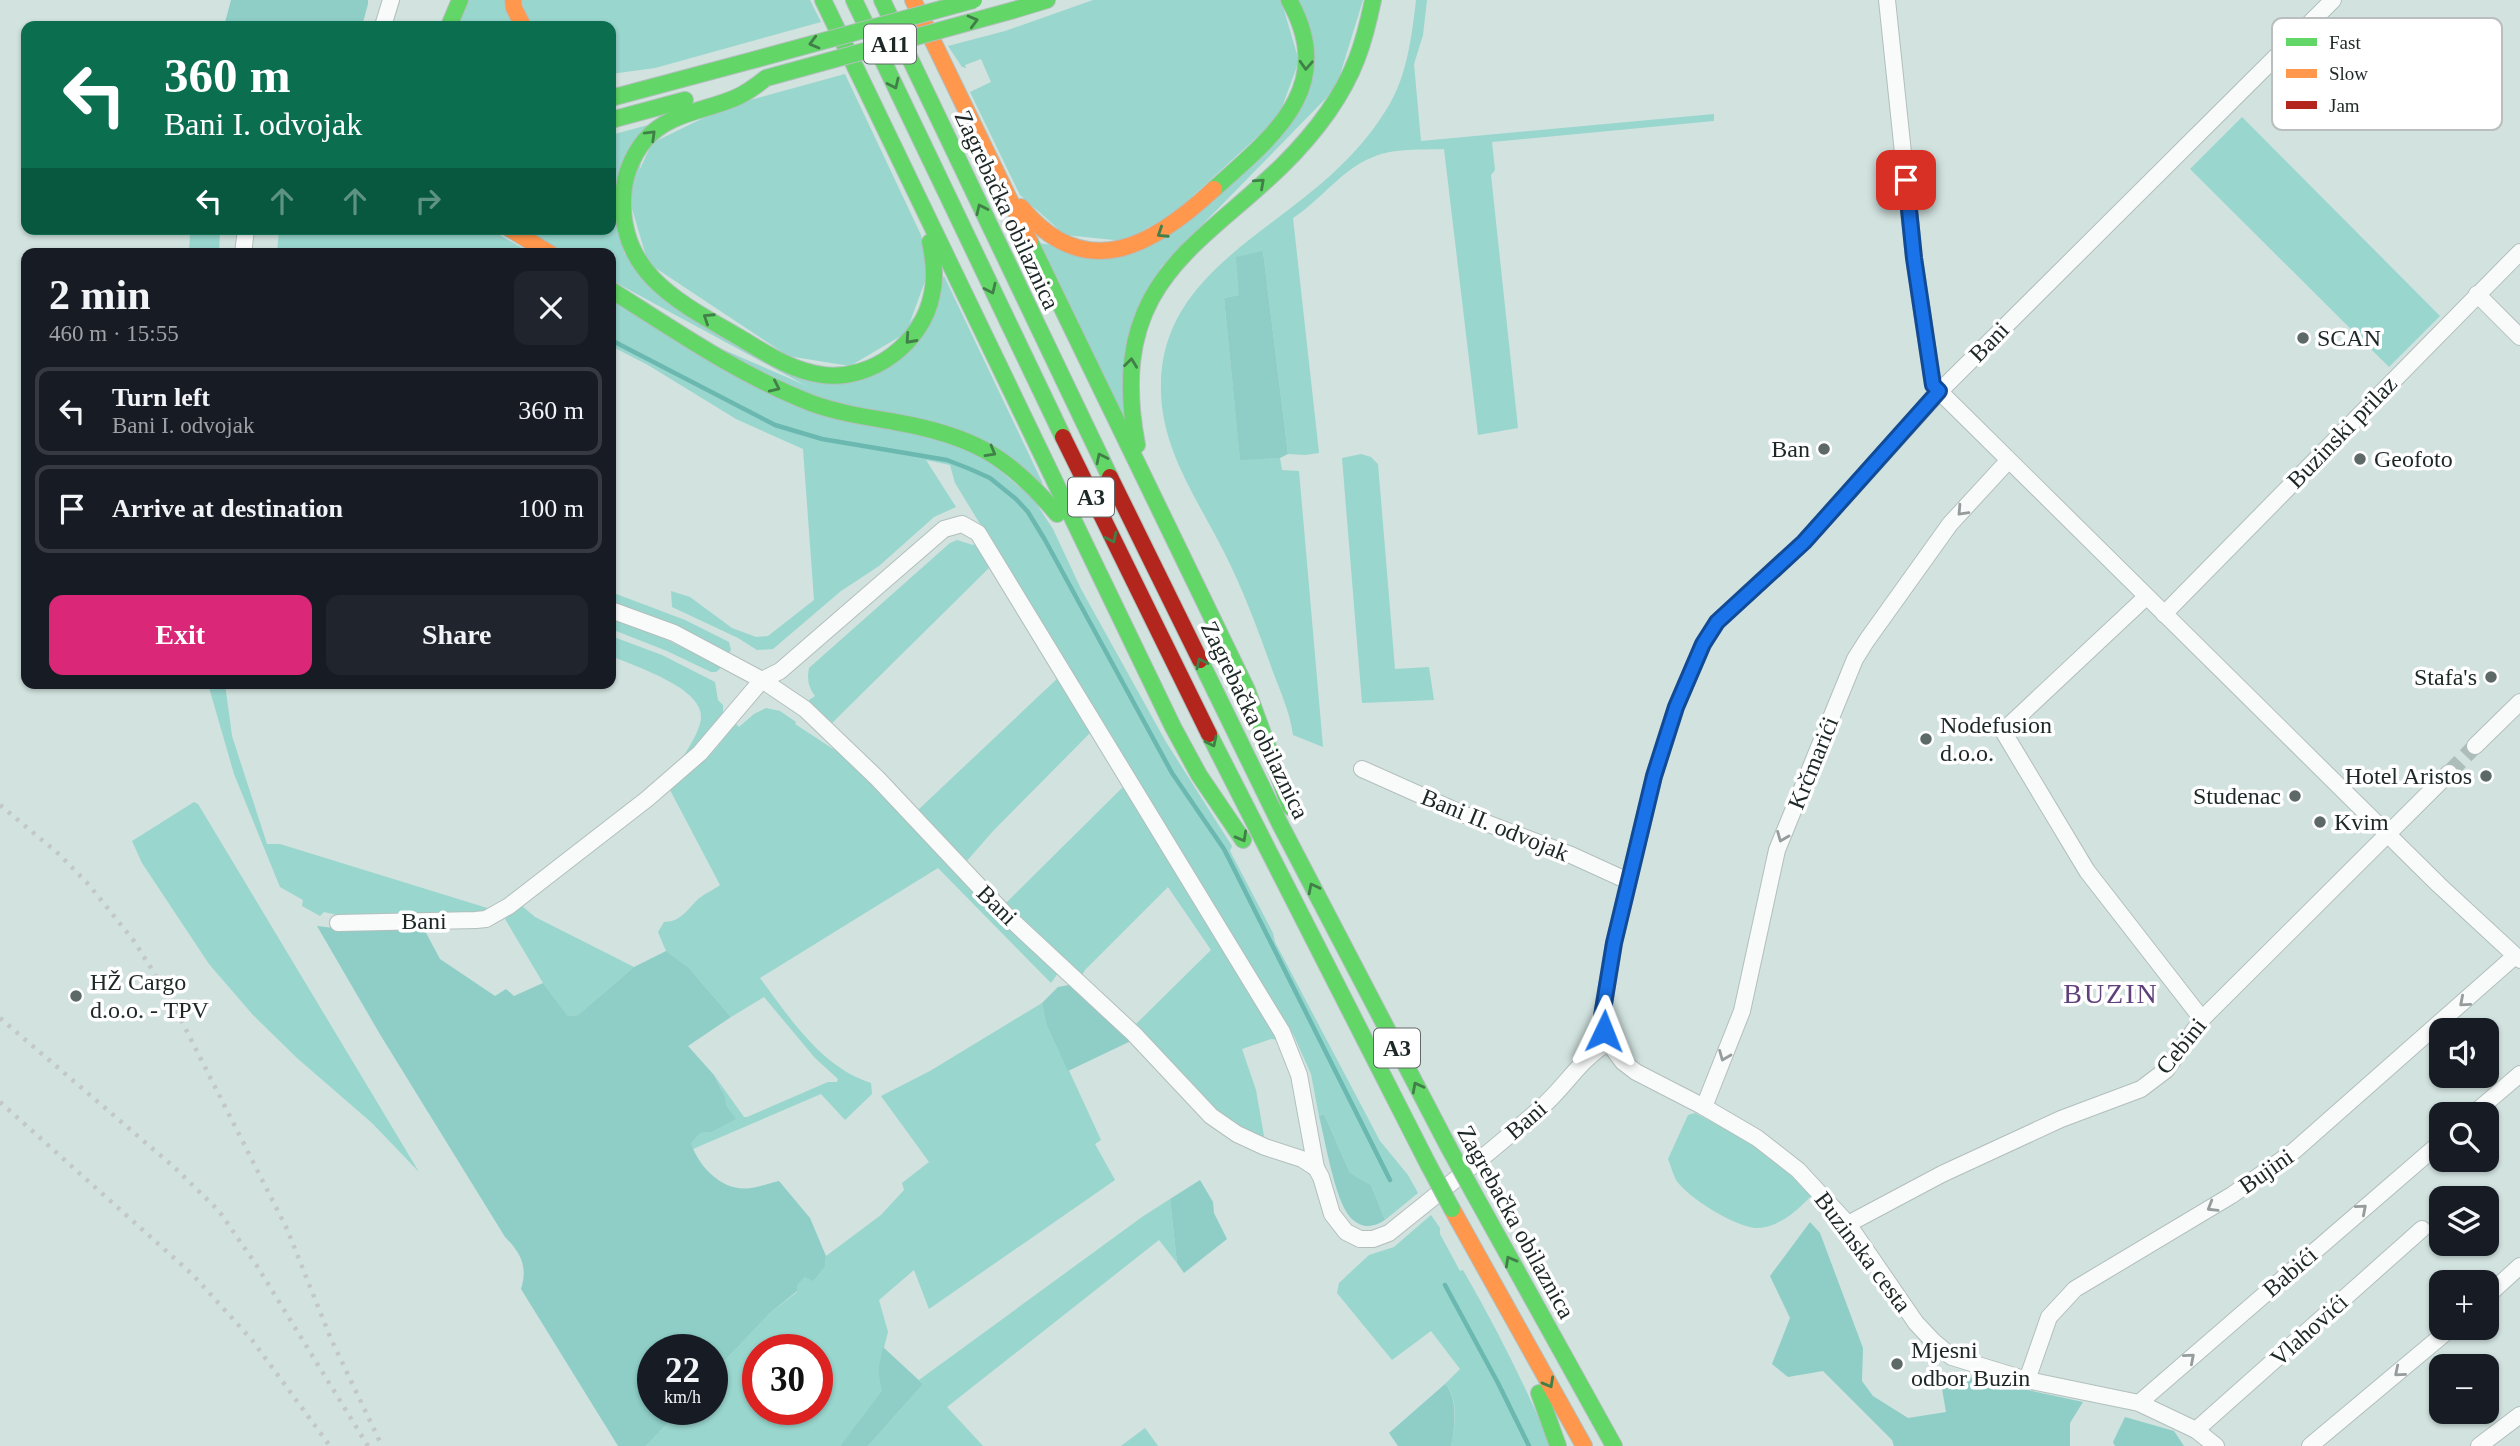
<!DOCTYPE html>
<meta charset="utf-8">
<style>
body{margin:0;font-family:"Times New Roman",serif;background:#20242c;color:#f1f3f6;height:100vh;display:flex;flex-direction:column;font-size:26px;white-space:nowrap}
*{box-sizing:border-box;margin:0}
p{font-size:23px;color:#9ea1a6}
.icon{flex:none;width:38px;height:38px;fill:none;stroke:currentColor;stroke-width:2;stroke-linecap:round;stroke-linejoin:round}
.map{position:relative;flex:1;overflow:hidden}
.drawer{position:absolute;left:21px;top:248px;width:595px;height:441px;display:flex;flex-direction:column;background:#171b24;border-radius:14px;box-shadow:0 2px 5px #0004}
.drawer>*{flex:none}
.hud{position:absolute;left:21px;top:21px;width:595px;height:214px;border-radius:14px;box-shadow:0 2px 5px #0004;background:#0b6e4f;color:#fff;overflow:hidden}
.buttons{position:absolute;left:2429px;top:1018px;display:grid;gap:14px}
.buttons a{display:grid;place-items:center;width:70px;height:70px;border-radius:14px;background:#171b24;box-shadow:0 2px 5px #0004;font-size:35px}
.speed{position:absolute;left:637px;top:1334px;display:flex;gap:14px;font-size:35px;font-weight:700;text-align:center}
.speed>*{display:grid;place-content:center;width:91px;height:91px;border-radius:50%;background:#171b24;box-shadow:0 2px 5px #0004;line-height:1}
.speed small{font-size:18px;font-weight:400}
.speed .limit{border:10px solid #d22;background:#fff;color:#111}
.pin{position:absolute;display:grid;place-items:center;width:60px;height:60px;color:#fff;margin:-30px;border-radius:14px;box-shadow:0 4px 10px #0006}
.me{position:absolute;width:77px;margin:-38px;rotate:2deg;stroke-linejoin:round;filter:drop-shadow(0 0 5px #0008)}
.turn{display:flex;align-items:center;gap:24px;height:147px;padding:0 28px;font-size:32px}
.turn .icon{width:91px;height:91px;stroke-width:2.5}
.turn b{display:block;font-size:49px;line-height:60px}
.lanes{display:flex;align-items:center;height:66px;padding:0 28px;background:#0003;justify-content:center;gap:35px;direction:ltr}
.lanes .off{opacity:.35}
.round{display:grid;place-items:center;flex:none;width:74px;height:74px;border-radius:14px;background:#20242c}
.head{display:flex;align-items:center;justify-content:space-between;height:119px;padding:0 28px}
h1{font-size:42px;font-weight:700;line-height:52px}
.action{display:flex;gap:14px;margin-top:auto;padding:14px 28px}
.action a{flex:1;height:80px;border-radius:14px;background:#db2777;color:#fff;font-size:28px;font-weight:700;line-height:80px;text-align:center}
.action a+a{background:#20242c;color:#f1f3f6}
ul{padding:0;list-style:none}
li{display:flex;align-items:center;gap:21px;height:88px;margin:0 14px 10px;padding:0 14px;border:4px solid #363941;border-radius:14px}
li div{flex:1}
li b{display:block;font-size:26px}
li em{font-style:normal}
.map>svg:first-child{display:block}
</style>
<div class="map">
<svg width="2520" height="1446" viewBox="0 0 2520 1446">
<rect width="100%" height="100%" fill="#d1e2df"/>
<g fill="#99d6ce" fill-rule="evenodd">
<polygon points="467,0 505,0 513,26 457,26"/>
<polygon points="521,0 810,0 821,22 655,68 611,74 611,26 530,26"/>
<polygon points="1093,0 1281,0 1299,61 1278,118 1174,213 1124,241 1065,235 1020,195 970,92 991,82 981,59 965,65 966,68 962,67 948,46 1005,31"/>
<polygon points="1297,0 1363,0 1336,88 1161,267 1123,419 1038,243 1127,256 1305,102"/>
<path d="M1416 0H1427L1423 35 1414 64 1421 141 1714 114V121L1492 142 1495 170 1491 175 1518 428 1478 435 1444 149C1422 150 1394 148 1373 157 1342 169 1321 200 1293 218L1319 453 1305 455 1288 454 1263 251 1239 295 1224 298 1240 459 1280 458 1282 470 1299 471 1323 747 1293 735C1290 712 1280 691 1272 669 1258 630 1243 589 1224 552 1198 500 1162 451 1161 391 1158 294 1240 249 1306 196 1338 171 1367 142 1388 107 1407 76 1412 35 1416 0Z"/>
<polygon points="845,74 921,235 928,273 906,333 850,366 788,356 648,263 628,195 652,143 728,106"/>
<polygon points="2242,117 2440,316 2389,367 2190,169"/>
<polygon points="648,125 624,253 773,365 871,376 944,276 1043,484 838,403 611,280 611,254 567,254 526,229 611,229 611,135"/>
<polygon points="209,229 220,229 219,254 189,254 190,234"/>
<polygon points="279,229 489,229 533,254 277,254"/>
<polygon points="611,301 925,437 988,460 1034,500 1053,529 1081,589 1166,742 1232,846 1230,851 1273,933 1275,942 1380,1141 1408,1175 1418,1193 1385,1220 1371,1185 1350,1173 1324,1114 1319,1116 1311,1074 1294,1036 955,483 950,465 926,460 956,507 934,517 879,566 841,591 773,649 757,650 738,638 672,607 671,591 690,597 732,628 756,637 768,636 814,600 803,449 736,419 648,365 611,346"/>
<polygon points="1361,454 1371,457 1378,464 1395,669 1429,667 1434,700 1362,703 1342,458"/>
<path d="M957 540 973 545 976 543 991 566 831 724 810 706 809 700 815 696C808 686 807 679 809 668L950 543Z"/>
<polygon points="611,592 685,620 729,642 731,650 728,654 611,603"/>
<polygon points="611,619 663,638 722,667 716,672 711,672 667,651 611,629"/>
<path d="M611 636 662 655 715 682 718 700 723 705V714L695 751 679 764C686 751 699 734 701 719 705 688 634 666 611 656Z"/>
<polygon points="1059,677 1092,731 994,830 965,863 917,811"/>
<polygon points="208,684 225,684 232,736 267,844 280,844 497,911 484,916 355,919 324,912 320,916 302,906 303,900 280,887 234,774"/>
<path d="M766 708 780 711 796 722 795 724 853 762 1058 973 1051 983 938 868 760 978C790 1018 821 1067 871 1083L872 1094 845 1120 821 1094 693 1149 691 1143 701 1133 711 1132C727 1103 730 1105 714 1075L744 1117H747L828 1082H837L838 1079 815 1058 764 997 731 1017 688 967 666 951 658 932 664 922C679 922 687 911 696 901 702 895 713 890 720 885L669 788 717 747 735 723 739 727 754 714Z"/>
<polygon points="1125,785 1280,1040 1271,1039 1242,1049 1256,1090 1265,1142 1229,1123 1134,1026 1211,950 1168,887 1085,970 1081,977 1004,905"/>
<polygon points="194,802 198,804 419,1172 372,1123 297,1058 253,1015 209,964 142,863 132,841"/>
<polygon points="522,906 535,917 634,967 578,1015 568,1016 543,983 505,919"/>
<path d="M1042 1003 1048 1025 1101 1140 1095 1144 1115 1180 929 1309 914 1270 879 1300 888 1332 878 1371 883 1391 840 1446H646L681 1409H712V1374L770 1313 797 1292 796 1285 805 1277 825 1266 826 1256 881 1215 904 1190 902 1183 929 1162 881 1096 930 1071ZM758 1349H817V1409H758Z"/>
<path d="M1695 1113 1754 1144 1781 1163 1810 1192 1811 1196C1797 1211 1777 1229 1755 1228 1734 1226 1687 1197 1676 1180 1673 1174 1671 1166 1668 1159L1688 1115Z"/>
<polygon points="1170,1199 1177,1263 1159,1240 947,1407 983,1446 868,1446 923,1384 919,1380 1142,1217"/>
<path d="M1431 1215 1440 1228V1234L1460 1271 1463 1270C1496 1327 1525 1385 1551 1446H1451C1455 1428 1459 1397 1445 1384L1460 1369 1431 1331 1392 1360 1337 1293 1339 1283 1369 1255 1394 1247Z"/>
<polygon points="1145,1428 1158,1446 1121,1446"/>
</g>
<g fill="#8ecec7">
<polygon points="231,0 368,0 368,4 362,26 224,26"/>
<polygon points="1263,251 1288,454 1280,458 1240,460 1224,298 1239,295 1236,257"/>
<path d="M317 926 350 930 418 926 425 931 440 959 495 996 506 989 514 996 543 983 568 1016 578 1015 634 967 666 951 688 967 731 1017 688 1046 714 1075 725 1097 726 1106 736 1119 711 1132 701 1133 691 1143C698 1166 723 1193 751 1188 760 1187 769 1183 779 1181L810 1218 826 1256 825 1266 813 1281 805 1277 797 1285V1291L770 1313 712 1374V1349H653V1409H681L646 1446H618L521 1289C528 1267 521 1253 505 1237L381 1036Z"/>
<polygon points="1069,985 1084,994 1133,1040 1068,1071 1047,1025 1042,1003 1058,987"/>
<path d="M1324 1114 1350 1173 1371 1185 1385 1220C1373 1228 1361 1229 1350 1217 1335 1200 1325 1140 1319 1116Z"/>
<polygon points="1200,1180 1213,1202 1214,1213 1227,1239 1184,1273 1177,1263 1170,1199"/>
<polygon points="1810,1222 1820,1233 1863,1348 1862,1381 1873,1396 1908,1418 1946,1412 1940,1377 1950,1373 2083,1402 2070,1423 2070,1446 1894,1446 1892,1440 1823,1371 1788,1377 1772,1364 1790,1318 1770,1276"/>
<polygon points="883,1347 923,1384 868,1446 840,1446 882,1391 878,1371"/>
<path d="M1445 1384C1458 1396 1455 1429 1451 1446H1398L1389 1433Z"/>
<polygon points="2125,1417 2174,1431 2184,1446 2115,1446 2113,1442"/>
</g>
<g fill="none" stroke-linecap="round" stroke-linejoin="round">
<g stroke="#6ab8b0" stroke-width="4.5">
<polyline points="611,340 775,425 822,439 947,460 970,469 990,478 1016,499 1028,512 1045,540 1172,773 1224,849 1390,1180"/>
<polyline points="1445,1285 1498,1383 1529,1446"/>
</g>
<polyline stroke="#adbdba" stroke-width="16" stroke-dasharray="16 8" stroke-linecap="butt" points="2449,773 2475,746"/>
<g stroke="#b2bfbc" stroke-width="18">
<g id="street">
<polyline points="1887,0 1914,258 1933,385 2439,885 2520,960"/>
<polyline points="383,26 391,0"/>
<polyline points="243,254 246,229"/>
<polyline points="2477,294 2520,337"/>
<polyline points="2146,597 2003,731 2087,871 2202,1019"/>
<path d="M611 610 674 633 762 680 805 709 878 779 1006 915 1134 1034 1211 1116 1237 1134 1265 1147 1302 1159 1316 1168 1321 1177 1332 1214 1346 1232 1360 1239H1373L1389 1233C1441 1191 1494 1150 1543 1106 1568 1083 1578 1062 1608 1042"/>
<polyline points="2164,614 2520,252"/>
<polyline points="762,680 780,671 944,529 962,524 978,533 1282,1032 1299,1075 1316,1168"/>
<polyline points="2475,746 2520,702"/>
<polyline points="1362,769 1465,815 1571,855 1628,881"/>
<polyline points="338,923 476,920 486,919 509,906 647,799 700,753 762,680"/>
<polyline points="1704,1107 1742,1011 1777,850 1855,659 1867,640 1950,524 2008,461"/>
<polyline points="2472,1115 2520,1074"/>
<polyline points="1848,1224 1942,1174 2061,1119 2141,1089 2166,1070 2202,1019 2449,773"/>
<polyline points="2487,1296 2520,1266"/>
<polyline points="2027,1380 2049,1317 2075,1289 2232,1195 2294,1151 2515,956"/>
<polyline points="2139,1403 2441,1142"/>
<polyline points="2196,1430 2422,1229"/>
<polyline points="2216,1446 2196,1430 2139,1403 2027,1380 1952,1357 1934,1342 1916,1323 1848,1224 1798,1170 1757,1138 1704,1107 1636,1072 1623,1062 1608,1042 1602,1016 1614,943 1654,776 1676,707 1703,644 1717,622 1804,542 1939,392 2333,0"/>
<polyline points="2310,1446 2451,1328"/>
<polyline points="2479,1446 2520,1415"/>
</g>
</g>
<g stroke="#b2bfbc" stroke-width="18">
<g id="fast">
<polyline points="823,0 1173,727 1199,775 1243,840"/>
<polyline points="854,0 1063,437"/>
<polyline points="882,0 1110,477"/>
<polyline points="1014,10 1047,0"/>
<polyline points="449,26 460,0"/>
<path d="M766 78C756 86 747 93 735 98 705 111 668 113 645 140 632 156 624 177 623 198 620 274 680 303 737 336 764 352 791 371 823 375 872 381 923 343 932 294 936 277 934 260 930 242"/>
<polyline points="611,98 757,59"/>
<polyline points="611,120 685,100"/>
<path d="M1214 189C1274 135 1338 87 1289 0"/>
<polyline points="1030,242 1247,690 1290,807"/>
<path d="M611 290C676 331 739 375 811 403 838 413 867 417 895 422 970 435 1008 455 1057 514"/>
<path d="M1137 445C1100 251 1239 239 1328 112 1354 75 1364 44 1373 0"/>
<polyline points="1200,660 1280,824 1449,1148"/>
<polyline points="1209,734 1428,1164"/>
<polyline points="1472,1190 1614,1446"/>
<polyline points="1539,1393 1558,1446"/>
</g>
</g>
<g stroke="#b2bfbc" stroke-width="18">
<g id="slow">
<polyline points="513,0 514,8 523,26"/>
<polyline points="913,0 1030,242"/>
<path d="M1021 207C1086 286 1154 245 1214 189"/>
<polyline points="510,229 551,254"/>
<polyline points="1452,1209 1584,1446"/>
</g>
</g>
<g stroke="#b2bfbc" stroke-width="18">
<g id="jam">
<polyline points="1063,437 1209,734"/>
<polyline points="1110,477 1200,660"/>
</g>
</g>
<use href="#street" stroke="#f8fbfa" stroke-width="16"/>
<use href="#fast" stroke="#63d668" stroke-width="16"/>
<use href="#slow" stroke="#ff974d" stroke-width="16"/>
<use href="#jam" stroke="#b3261e" stroke-width="16"/>
<g stroke="#c3c8c7" stroke-width="4.5" stroke-dasharray="3.5 7" stroke-linecap="butt">
<polyline points="0,805 60,855 89,885 134,941 171,1000 287,1229 331,1339 382,1446"/>
<polyline points="0,1018 174,1167 219,1211 257,1266 368,1446"/>
<polyline points="0,1102 193,1275 252,1340 330,1446"/>
</g>
<g stroke="#b2bfbc" stroke-width="18" stroke-linecap="butt">
<g id="fast-bridge">
<polyline points="757,59 974,0"/>
<polyline points="766,78 1014,10"/>
<polyline points="1449,1148 1472,1190"/>
<polyline points="1428,1164 1452,1209"/>
</g>
</g>
<use href="#fast-bridge" stroke="#63d668" stroke-width="16"/>
</g>
<defs><path id="oneway-chevron" d="M-2-3.5L2.5 0L-2 3.5" fill="none" stroke-width="1.6" stroke-linecap="round" stroke-linejoin="round" transform="scale(1.75)"/></defs>
<g stroke="#407f47">
<use href="#oneway-chevron" transform="translate(973 21) rotate(-15)"/>
<use href="#oneway-chevron" transform="translate(814 43) rotate(165)"/>
<use href="#oneway-chevron" transform="translate(1306 65) rotate(93)"/>
<use href="#oneway-chevron" transform="translate(894 84) rotate(65)"/>
<use href="#oneway-chevron" transform="translate(651 135) rotate(-44)"/>
<use href="#oneway-chevron" transform="translate(1260 183) rotate(-42)"/>
<use href="#oneway-chevron" transform="translate(981 209) rotate(-115)"/>
<use href="#oneway-chevron" transform="translate(1162 233) rotate(147)"/>
<use href="#oneway-chevron" transform="translate(991 289) rotate(65)"/>
<use href="#oneway-chevron" transform="translate(708 318) rotate(-147)"/>
<use href="#oneway-chevron" transform="translate(910 339) rotate(132)"/>
<use href="#oneway-chevron" transform="translate(1131 363) rotate(-83)"/>
<use href="#oneway-chevron" transform="translate(775 387) rotate(25)"/>
<use href="#oneway-chevron" transform="translate(991 452) rotate(30)"/>
<use href="#oneway-chevron" transform="translate(1101 458) rotate(-116)"/>
<use href="#oneway-chevron" transform="translate(1112 538) rotate(64)"/>
<use href="#oneway-chevron" transform="translate(1201 663) rotate(-116)"/>
<use href="#oneway-chevron" transform="translate(1212 742) rotate(64)"/>
<use href="#oneway-chevron" transform="translate(1242 837) rotate(61)"/>
<use href="#oneway-chevron" transform="translate(1313 888) rotate(-117)"/>
<use href="#oneway-chevron" transform="translate(1417 1087) rotate(-118)"/>
<use href="#oneway-chevron" transform="translate(1510 1261) rotate(-119)"/>
<use href="#oneway-chevron" transform="translate(1549 1383) rotate(61)"/>
</g>
<g stroke="#959c9b">
<use href="#oneway-chevron" transform="translate(1962 511) rotate(133)"/>
<use href="#oneway-chevron" transform="translate(1782 837) rotate(112)"/>
<use href="#oneway-chevron" transform="translate(2464 1002) rotate(139)"/>
<use href="#oneway-chevron" transform="translate(1724 1056) rotate(112)"/>
<use href="#oneway-chevron" transform="translate(2212 1207) rotate(149)"/>
<use href="#oneway-chevron" transform="translate(2362 1209) rotate(-41)"/>
<use href="#oneway-chevron" transform="translate(2190 1358) rotate(-41)"/>
<use href="#oneway-chevron" transform="translate(2399 1372) rotate(140)"/>
</g>
<g fill="none" stroke-linecap="round" stroke-linejoin="round">
<g stroke="#114b97" stroke-width="18">
<polyline id="route" points="1604,1031 1602,1016 1614,943 1654,776 1676,707 1703,644 1717,622 1804,542 1939,391 1933,385 1914,258 1906,180"/>
</g>
<use href="#route" stroke="#1a73e8" stroke-width="12"/>
</g>
<g fill="#5c6967" stroke="#fff" stroke-width="2.5">
<circle cx="2303" cy="338" r="7"/>
<circle cx="1824" cy="449" r="7"/>
<circle cx="2360" cy="459" r="7"/>
<circle cx="2491" cy="677" r="7"/>
<circle cx="1926" cy="739" r="7"/>
<circle cx="2486" cy="776" r="7"/>
<circle cx="2295" cy="796" r="7"/>
<circle cx="2320" cy="822" r="7"/>
<circle cx="76" cy="996" r="7"/>
<circle cx="1897" cy="1364" r="7"/>
</g>
<g text-anchor="middle" dominant-baseline="central" stroke-width="7" stroke-linejoin="round" paint-order="stroke">
<g fill="#fff" stroke="#616867" stroke-width="2">
<rect x="864" y="24.5" width="52" height="39" rx="5"/>
<rect x="1068" y="477.5" width="46" height="39" rx="5"/>
<rect x="1374" y="1028.5" width="46" height="39" rx="5"/>
</g>
<g font-size="23" font-weight="bold" fill="#1d2826">
<text x="890" y="44">A11</text>
<text x="1091" y="497">A3</text>
<text x="1397" y="1048">A3</text>
</g>
<g font-size="24" fill="#1d2826" stroke="#fff">
<text transform="translate(1007 210) rotate(65)">Zagrebačka obilaznica</text>
<text transform="translate(1989 342) rotate(-46)">Bani</text>
<text transform="translate(2342 432) rotate(-46)">Buzinski prilaz</text>
<text transform="translate(1255 720) rotate(64)">Zagrebačka obilaznica</text>
<text transform="translate(1813 763) rotate(-68)">Krčmarići</text>
<text transform="translate(1495 825) rotate(22)">Bani II. odvojak</text>
<text transform="translate(997 905) rotate(45)">Bani</text>
<text x="424" y="921">Bani</text>
<text transform="translate(2181 1046) rotate(-51)">Cebini</text>
<text transform="translate(1526 1120) rotate(-41)">Bani</text>
<text transform="translate(2266 1171) rotate(-35)">Bujini</text>
<text transform="translate(1516 1222) rotate(61)">Zagrebačka obilaznica</text>
<text transform="translate(1863 1252) rotate(53)">Buzinska cesta</text>
<text transform="translate(2290 1272) rotate(-41)">Babići</text>
<text transform="translate(2309 1330) rotate(-42)">Vlahovići</text>
</g>
<g font-size="24" fill="#1d2826" stroke="#fff" text-anchor="start">
<text x="2317" y="338">SCAN</text>
<text x="1810" y="449" text-anchor="end">Ban</text>
<text x="2374" y="459">Geofoto</text>
<text x="2477" y="677" text-anchor="end">Stafa's</text>
<text x="1940" y="725">Nodefusion<tspan x="1940" dy="28">d.o.o.</tspan></text>
<text x="2472" y="776" text-anchor="end">Hotel Aristos</text>
<text x="2281" y="796" text-anchor="end">Studenac</text>
<text x="2334" y="822">Kvim</text>
<text x="90" y="982">HŽ Cargo<tspan x="90" dy="28">d.o.o. - TPV</tspan></text>
<text x="1911" y="1350">Mjesni<tspan x="1911" dy="28">odbor Buzin</tspan></text>
</g>
<g font-size="28" letter-spacing="2" fill="#5f407b" stroke="#fff">
<text x="2111" y="993">BUZIN</text>
</g>
</g>
<rect x="2272" y="18" width="230" height="112" rx="10" fill="#fff" stroke="#bbbebe" stroke-width="2"/>
<rect x="2286" y="38" width="31" height="8" fill="#63d668"/>
<rect x="2286" y="69" width="31" height="9" fill="#ff974d"/>
<rect x="2286" y="101" width="31" height="8" fill="#b3261e"/>
<g font-size="19" fill="#1d2826">
<text x="2329" y="49">Fast</text>
<text x="2329" y="80">Slow</text>
<text x="2329" y="112">Jam</text>
</g>
</svg>
<div class="buttons">
<a><svg class="icon" aria-label="sound" viewBox="0 0 24 24"><path d="M4 9h4l5-4v14l-5-4H4zM17 9q2 3 0 6"/></svg></a>
<a><svg class="icon" aria-label="search" viewBox="0 0 24 24"><circle cx="10" cy="10" r="6"/><path d="M15 15l6 6"/></svg></a>
<a><svg class="icon" aria-label="layers" viewBox="0 0 24 24"><path d="M12 4l9 5-9 5-9-5zM3 14l9 5 9-5"/></svg></a>
<a>+</a>
<a>−</a>
</div>
<div class="speed"><div>22<small>km/h</small></div><div class="limit">30</div></div>
<div class="pin" style="left:1906px;top:180px;background:#d93025"><svg class="icon" aria-label="arrive" viewBox="0 0 24 24"><path d="M6 21V4h12l-3 4 3 4H6"/></svg></div>
<svg class="me" style="left:1604px;top:1031px" viewBox="-20 -20 40 40"><path d="M0-17L14 15 0 8-14 15z" fill="#1a73e8" stroke="#fff" stroke-width="4"/></svg>
<div class="hud">
<div class="turn"><svg class="icon" aria-label="left" viewBox="0 0 24 24"><path d="M17 20v-9H6M10 6l-5 5 5 5"/></svg><div><b>360 m</b>Bani I. odvojak</div></div>
<div class="lanes"><svg class="icon" aria-label="left" viewBox="0 0 24 24"><path d="M17 20v-9H6M10 6l-5 5 5 5"/></svg><svg class="icon off" aria-label="ahead" viewBox="0 0 24 24"><path d="M12 20V5M6 11l6-6 6 6"/></svg><svg class="icon off" aria-label="ahead" viewBox="0 0 24 24"><path d="M12 20V5M6 11l6-6 6 6"/></svg><svg class="icon off" aria-label="right" viewBox="0 0 24 24"><path d="M7 20v-9h11M14 6l5 5-5 5"/></svg></div>
</div>
<section class="drawer">
<div class="head"><div><h1>2 min</h1><p>460 m · 15:55</p></div><a class="round"><svg class="icon" aria-label="close" viewBox="0 0 24 24"><path d="M6 6l12 12M18 6L6 18"/></svg></a></div>
<ul>
<li><svg class="icon" aria-label="left" viewBox="0 0 24 24"><path d="M17 20v-9H6M10 6l-5 5 5 5"/></svg><div><b>Turn left</b><p>Bani I. odvojak</p></div><em>360 m</em></li>
<li><svg class="icon" aria-label="arrive" viewBox="0 0 24 24"><path d="M6 21V4h12l-3 4 3 4H6"/></svg><div><b>Arrive at destination</b></div><em>100 m</em></li>
</ul>
<div class="action"><a>Exit</a><a>Share</a></div>
</section>
</div>
